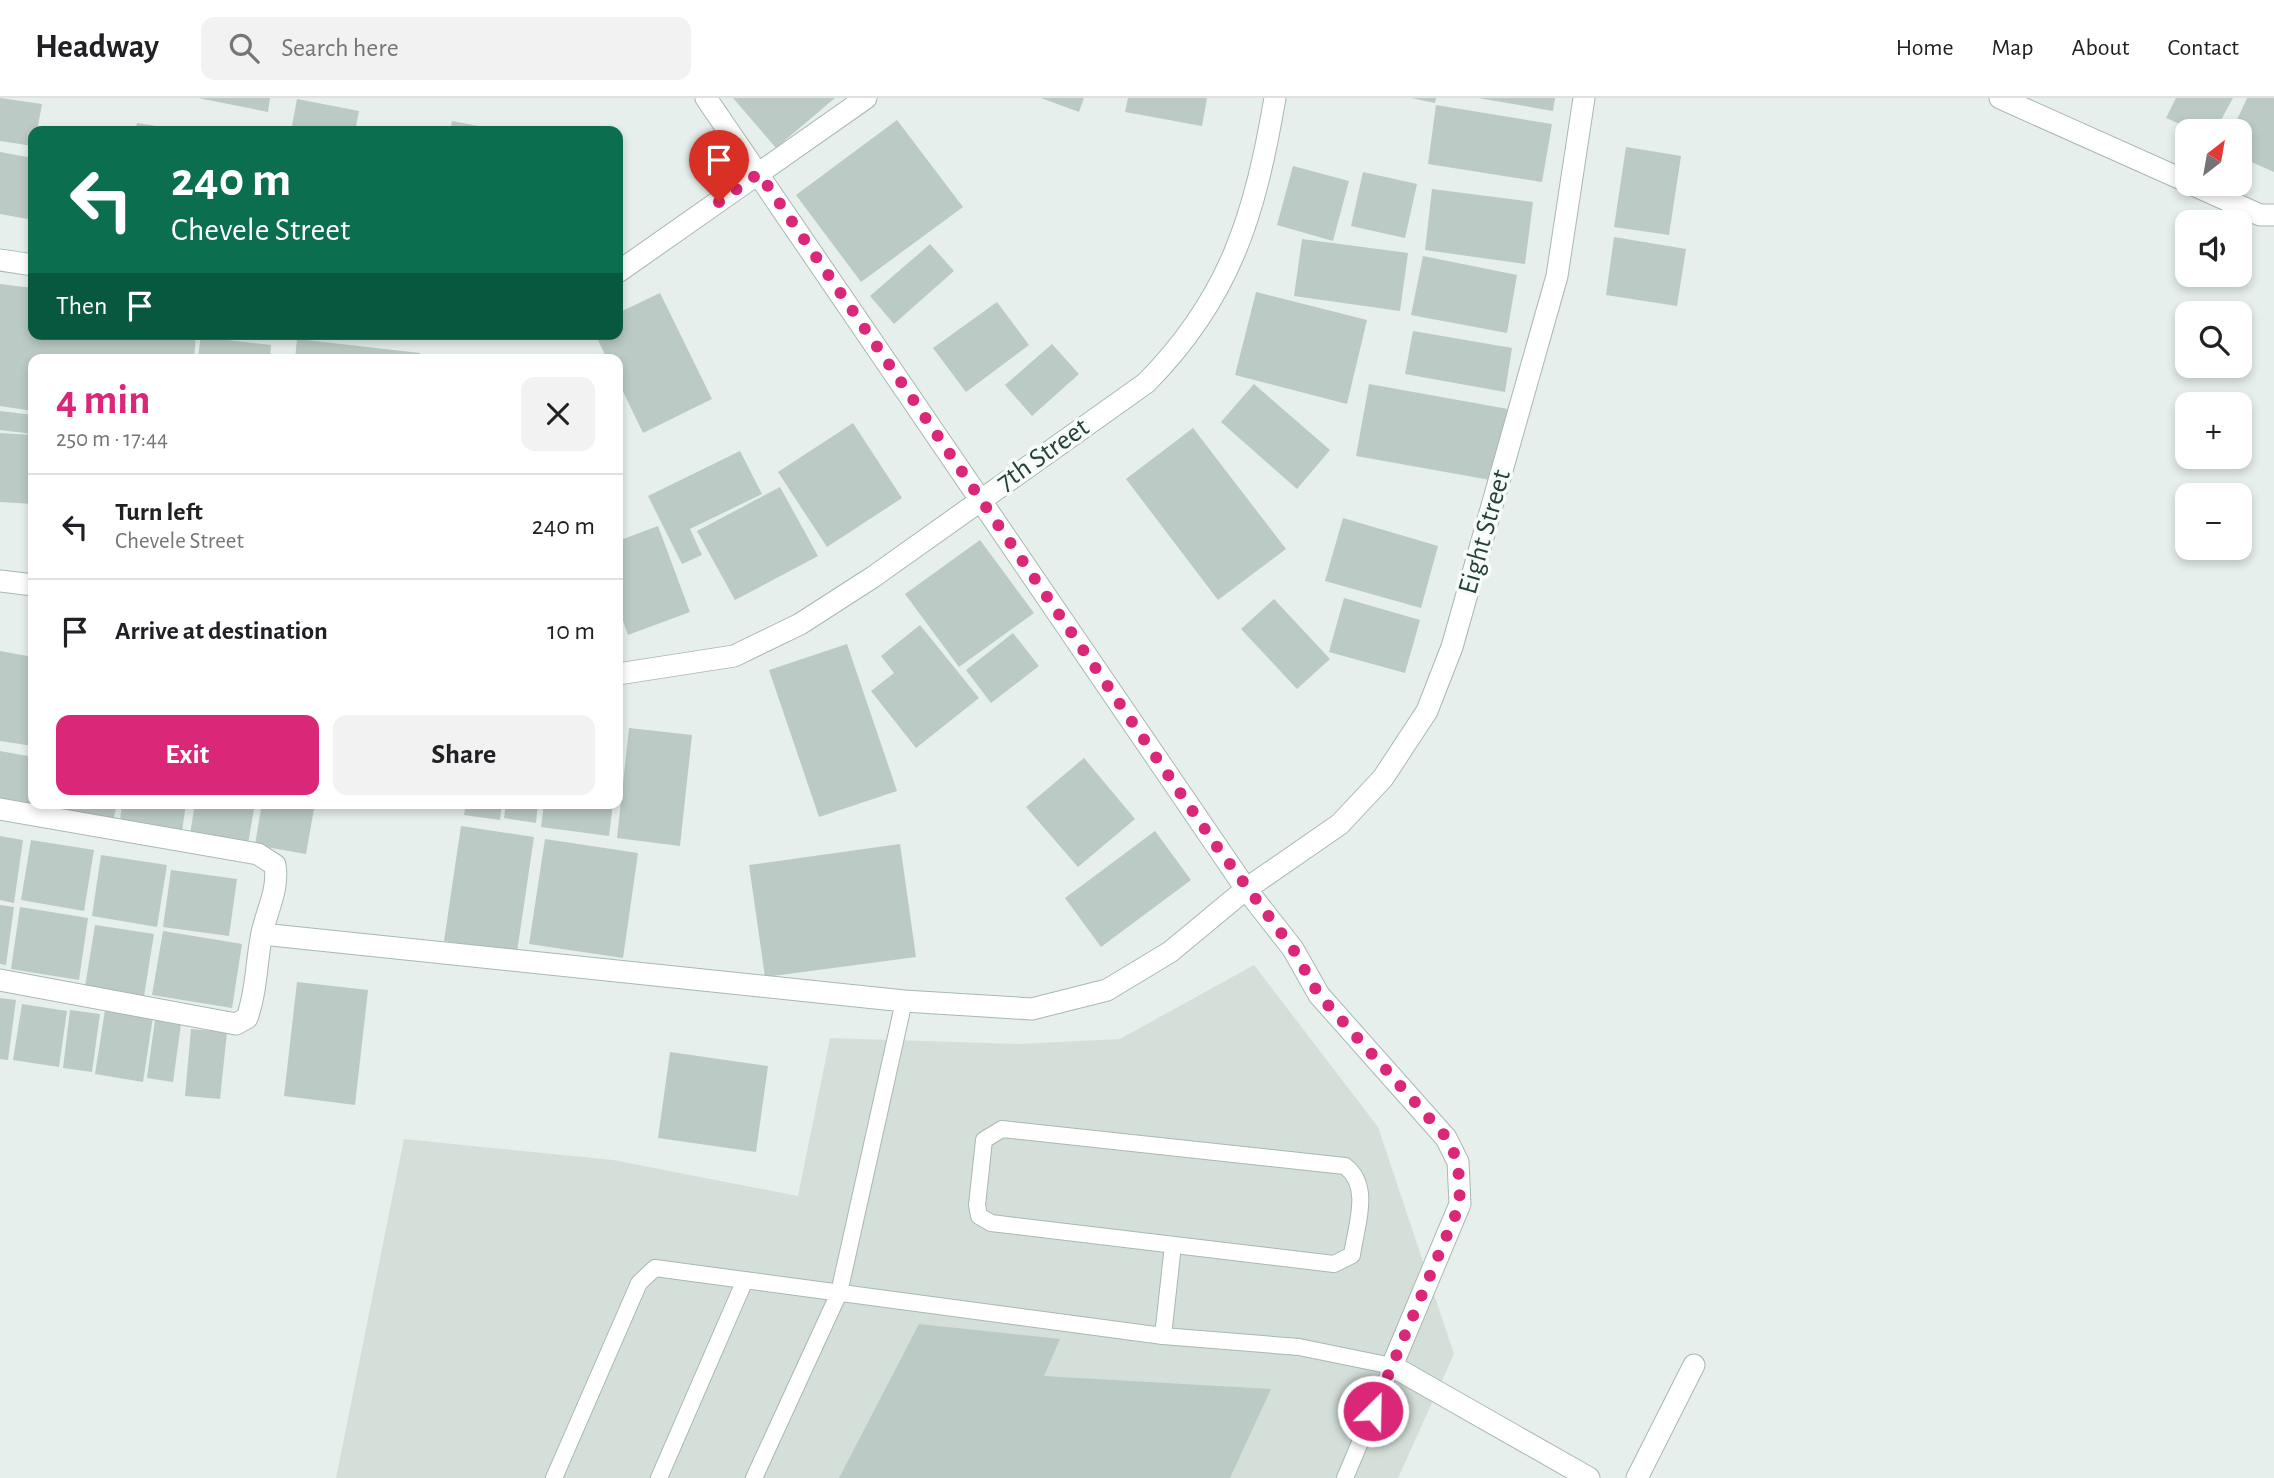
<!DOCTYPE html>
<meta charset="utf-8">
<style>
body{margin:0;font-family:"Alegreya Sans",sans-serif;background:#f2f2f2;color:#202124;height:100vh;display:flex;flex-direction:column;font-size:26px;white-space:nowrap}
*{box-sizing:border-box;margin:0}
p{font-size:23px;color:#757577}
.icon{flex:none;width:38px;height:38px;fill:none;stroke:currentColor;stroke-width:2;stroke-linecap:round;stroke-linejoin:round}
.map{position:relative;flex:1;overflow:hidden}
.panel{position:absolute;left:28px;top:256px;width:595px;height:455px;display:flex;flex-direction:column;background:#fff;border-radius:14px;box-shadow:0 4px 10px #0003}
.panel>*{flex:none}
.hud{position:absolute;left:28px;top:28px;width:595px;height:214px;border-radius:14px;box-shadow:0 4px 10px #0003;background:#0b6e4f;color:#fff;overflow:hidden}
.needle{width:46px;rotate:31deg}
.controls{position:absolute;left:2175px;top:21px;display:grid;gap:14px}
.controls a{display:grid;place-items:center;width:77px;height:77px;border-radius:14px;background:#fff;box-shadow:0 4px 10px #0003;font-size:35px}
.pin{position:absolute;display:grid;place-items:center;width:60px;height:60px;color:#fff;margin:-72px -30px;border-radius:50% 50% 50% 0;rotate:-45deg;box-shadow:0 0 7px #0007}
.pin .icon{rotate:45deg}
.me{position:absolute;width:77px;margin:-38px;rotate:23deg;stroke-linejoin:round;filter:drop-shadow(0 0 5px #0008)}
.turn{display:flex;align-items:center;gap:24px;height:147px;padding:0 28px;font-size:32px}
.turn .icon{width:91px;height:91px;stroke-width:2.5}
.turn b{display:block;font-size:49px;line-height:60px}
.then{display:flex;align-items:center;height:66px;padding:0 28px;background:#0003;gap:14px;font-size:26px}
.round{display:grid;place-items:center;flex:none;width:74px;height:74px;border-radius:14px;background:#f2f2f2}
.summary{display:flex;align-items:center;justify-content:space-between;height:119px;padding:0 28px}
h1{font-size:42px;font-weight:700;line-height:52px;color:#db2777}
.action{display:flex;gap:14px;margin-top:auto;padding:14px 28px}
.action a{flex:1;height:80px;border-radius:14px;background:#db2777;color:#fff;font-size:28px;font-weight:700;line-height:80px;text-align:center}
.action a+a{background:#f2f2f2;color:#202124}
ul{padding:0;list-style:none}
li{display:flex;align-items:center;gap:21px;height:105px;padding:0 28px;border-top:2px solid #e0e0e0}
li div{flex:1}
li b{display:block;font-size:26px}
li em{font-style:normal}
header{display:flex;align-items:center;gap:42px;box-sizing:border-box;height:98px;padding:0 35px;background:#fff;border-bottom:2px solid #e0e0e0}
header strong{font-size:33px}
nav{display:flex;gap:38px;margin-inline-start:auto;font-size:24px}
.search{width:490px;height:63px;background:#f2f2f2;display:flex;align-items:center;gap:18px;box-sizing:border-box;padding:0 24px;border-radius:14px;color:#757577;font-size:26px}
.map>svg:first-child{display:block}
</style>
<header>
<strong>Headway</strong>
<div class="search"><svg class="icon" aria-label="search" viewBox="0 0 24 24"><circle cx="10" cy="10" r="6"/><path d="M15 15l6 6"/></svg>Search here</div>
<nav><a>Home</a><a>Map</a><a>About</a><a>Contact</a></nav>
</header>
<div class="map">
<svg width="2274" height="1380" viewBox="0 0 2274 1380">
<rect width="100%" height="100%" fill="#e6efeb"/>
<polygon fill="#d4dfda" points="1254,867 1378,1029 1454,1256 1398,1380 336,1380 404,1041 613,1062 798,1098 830,940 1019,946 1120,941"/>
<g fill="#bbcac4">
<polygon points="0,0 42,6 37,33 33,33 33,48 0,43"/>
<polygon points="198,0 270,0 268,14"/>
<polygon points="733,0 835,0 776,50"/>
<polygon points="1041,0 1084,0 1079,14"/>
<polygon points="1128,0 1207,0 1202,28 1125,14"/>
<polygon points="1411,0 1436,0 1435,5"/>
<polygon points="1478,0 1555,0 1553,13"/>
<polygon points="2176,0 2233,0 2215,33 2196,33 2166,20"/>
<polygon points="2247,0 2274,0 2274,74 2240,59 2240,33 2232,33"/>
<polygon points="297,1 359,13 355,33 291,33"/>
<polygon points="1436,7 1552,26 1542,84 1428,66"/>
<polygon points="897,22 963,109 861,184 796,97"/>
<polygon points="452,23 499,32 499,33 450,33"/>
<polygon points="137,25 182,32 182,33 135,33"/>
<polygon points="1626,49 1681,58 1669,137 1614,129"/>
<polygon points="0,54 33,60 33,122 0,116"/>
<polygon points="1293,68 1349,83 1333,143 1277,127"/>
<polygon points="1363,74 1417,86 1405,140 1351,128"/>
<polygon points="1432,91 1533,104 1525,166 1425,152"/>
<polygon points="1614,139 1686,151 1677,208 1606,197"/>
<polygon points="1302,141 1408,155 1400,213 1294,198"/>
<polygon points="930,146 954,173 894,226 870,198"/>
<polygon points="1423,158 1517,177 1507,235 1411,217"/>
<polygon points="0,186 33,190 33,236 196,236 194,261 33,261 33,313 0,308"/>
<polygon points="1256,194 1367,222 1347,306 1235,277"/>
<polygon points="660,195 712,301 643,335 618,283 618,261 607,261 595,236 618,236 618,215"/>
<polygon points="997,204 1029,247 966,294 933,250"/>
<polygon points="1413,233 1512,250 1505,294 1405,276"/>
<polygon points="201,236 228,236 227,242 271,247 270,261 198,261"/>
<polygon points="297,241 420,255 419,261 295,261"/>
<polygon points="1052,246 1079,276 1032,318 1005,287"/>
<polygon points="1254,286 1330,352 1297,391 1221,324"/>
<polygon points="1369,286 1508,311 1496,383 1356,358"/>
<polygon points="0,313 33,317 33,336 0,332"/>
<polygon points="853,325 902,400 827,449 778,374"/>
<polygon points="1193,330 1286,451 1218,502 1126,381"/>
<polygon points="0,335 33,337 33,406 0,404"/>
<polygon points="740,353 762,396 690,431 702,457 682,466 648,398"/>
<polygon points="780,389 818,458 735,502 697,433"/>
<polygon points="1343,420 1438,448 1421,510 1325,483"/>
<polygon points="658,428 690,514 628,537 618,509 618,443"/>
<polygon points="980,442 1034,515 959,569 905,496"/>
<polygon points="1344,500 1420,522 1405,575 1329,554"/>
<polygon points="1274,501 1330,561 1297,591 1241,531"/>
<polygon points="920,527 979,600 916,650 871,593 894,575 881,558"/>
<polygon points="1013,535 1039,568 991,605 966,572"/>
<polygon points="847,546 897,693 819,719 769,572"/>
<polygon points="0,553 33,559 33,648 0,643"/>
<polygon points="629,630 692,637 680,748 617,740"/>
<polygon points="0,653 33,659 33,705 47,705 46,711 0,704"/>
<polygon points="1084,660 1135,721 1078,769 1026,709"/>
<polygon points="51,705 117,705 113,724 50,710"/>
<polygon points="122,705 186,705 182,734 120,724"/>
<polygon points="195,705 255,705 248,746 190,736"/>
<polygon points="262,705 315,705 306,756 255,747"/>
<polygon points="466,705 502,705 500,722 464,717"/>
<polygon points="506,705 538,705 536,725 504,720"/>
<polygon points="544,705 613,705 609,738 541,729"/>
<polygon points="461,728 534,739 517,854 444,843"/>
<polygon points="1155,733 1191,782 1101,849 1065,800"/>
<polygon points="0,738 23,742 14,805 0,802"/>
<polygon points="545,741 638,755 623,860 529,846"/>
<polygon points="31,742 94,752 84,813 21,802"/>
<polygon points="900,746 916,859 765,879 749,767"/>
<polygon points="101,757 167,767 157,829 92,818"/>
<polygon points="171,772 237,781 229,838 163,829"/>
<polygon points="0,807 14,809 6,867 0,866"/>
<polygon points="20,809 88,820 79,882 11,871"/>
<polygon points="95,827 154,836 144,898 85,889"/>
<polygon points="163,833 242,846 232,910 152,897"/>
<polygon points="297,884 368,892 355,1007 284,998"/>
<polygon points="0,900 16,902 8,962 0,961"/>
<polygon points="22,906 67,913 59,969 13,962"/>
<polygon points="70,912 100,916 92,974 63,970"/>
<polygon points="105,912 153,919 143,984 95,976"/>
<polygon points="155,922 181,926 173,984 147,980"/>
<polygon points="191,931 227,934 220,1001 185,998"/>
<polygon points="670,954 768,968 756,1054 658,1040"/>
<polygon points="919,1226 1060,1241 1044,1278 1271,1291 1230,1380 839,1380"/>
</g>
<g fill="none" stroke-linecap="round" stroke-linejoin="round">
<g stroke="#a8b8b2" stroke-width="18">
<g id="lane">
<path d="M1002 1031 1345 1068C1372 1088 1356 1128 1352 1157L1334 1166 991 1125 979 1118 977 1107 984 1042Z"/>
<polyline points="1163,1238 1173,1147"/>
<polyline points="554,1380 639,1185 655,1170 1163,1238 1299,1249 1392,1268 1345,1380"/>
<polyline points="659,1380 745,1182"/>
<polyline points="754,1380 839,1195 904,903"/>
</g>
</g>
<g stroke="#a8b8b2" stroke-width="23">
<g id="street">
<polyline points="706,0 1246,791 1293,851 1319,897 1446,1040 1458,1064 1460,1106 1392,1268 1589,1380"/>
<polyline points="2000,0 2188,84"/>
<polyline points="2191,86 2260,117 2274,117"/>
<polyline points="0,162 33,167"/>
<polyline points="618,174 866,0"/>
<polyline points="0,483 33,487"/>
<path d="M618 576 734 558 800 526 873 479 1146 285C1231 199 1255 116 1275 0"/>
<path d="M0 711 258 756 275 767C279 791 267 812 262 835 256 864 257 892 247 920L236 926 0 882"/>
<polyline points="262,836 904,903 1032,911 1107,892 1170,854 1246,791 1340,726 1383,680 1427,613 1452,549 1557,178 1584,0"/>
<polyline points="1637,1380 1694,1267"/>
</g>
</g>
<use href="#lane" stroke="#fff" stroke-width="16"/>
<use href="#street" stroke="#fff" stroke-width="21"/>
</g>
<g fill="none" stroke-linecap="round" stroke-linejoin="round">
<polyline stroke="#db2777" stroke-width="12" stroke-dasharray="0 21.6" points="719,104 759,75 1215,746 1293,851 1319,897 1447,1040 1458,1064 1460,1106 1373,1313"/>
</g>
<g text-anchor="middle" dominant-baseline="central" stroke-width="7" stroke-linejoin="round" paint-order="stroke">
<g font-size="28" fill="#24423a" stroke="#f7fbf9">
<text transform="translate(1043 357) rotate(-35)">7th Street</text>
<text transform="translate(1485 434) rotate(-74)">Eight Street</text>
</g>
</g>
</svg>
<div class="controls">
<a><svg class="needle" viewBox="-14 -14 28 28"><path d="M0-13l5 13h-10z" fill="#e53935"/><path d="M0 13l5-13h-10z" fill="#757577"/></svg></a>
<a><svg class="icon" aria-label="sound" viewBox="0 0 24 24"><path d="M4 9h4l5-4v14l-5-4H4zM17 9q2 3 0 6"/></svg></a>
<a><svg class="icon" aria-label="search" viewBox="0 0 24 24"><circle cx="10" cy="10" r="6"/><path d="M15 15l6 6"/></svg></a>
<a>+</a>
<a>−</a>
</div>
<div class="pin" style="left:719px;top:104px;background:#d93025"><svg class="icon" aria-label="arrive" viewBox="0 0 24 24"><path d="M6 21V4h12l-3 4 3 4H6"/></svg></div>
<svg class="me" style="left:1373px;top:1313px" viewBox="-20 -20 40 40"><circle r="17" fill="#db2777" stroke="#fff" stroke-width="3"/><path d="M0-11L8 9 0 5-8 9z" fill="#fff"/></svg>
<div class="hud">
<div class="turn"><svg class="icon" aria-label="left" viewBox="0 0 24 24"><path d="M17 20v-9H6M10 6l-5 5 5 5"/></svg><div><b>240 m</b>Chevele Street</div></div>
<div class="then">Then<svg class="icon" aria-label="arrive" viewBox="0 0 24 24"><path d="M6 21V4h12l-3 4 3 4H6"/></svg></div>
</div>
<section class="panel">
<div class="summary"><div><h1>4 min</h1><p>250 m · 17:44</p></div><a class="round"><svg class="icon" aria-label="close" viewBox="0 0 24 24"><path d="M6 6l12 12M18 6L6 18"/></svg></a></div>
<ul>
<li><svg class="icon" aria-label="left" viewBox="0 0 24 24"><path d="M17 20v-9H6M10 6l-5 5 5 5"/></svg><div><b>Turn left</b><p>Chevele Street</p></div><em>240 m</em></li>
<li><svg class="icon" aria-label="arrive" viewBox="0 0 24 24"><path d="M6 21V4h12l-3 4 3 4H6"/></svg><div><b>Arrive at destination</b></div><em>10 m</em></li>
</ul>
<div class="action"><a>Exit</a><a>Share</a></div>
</section>
</div>
